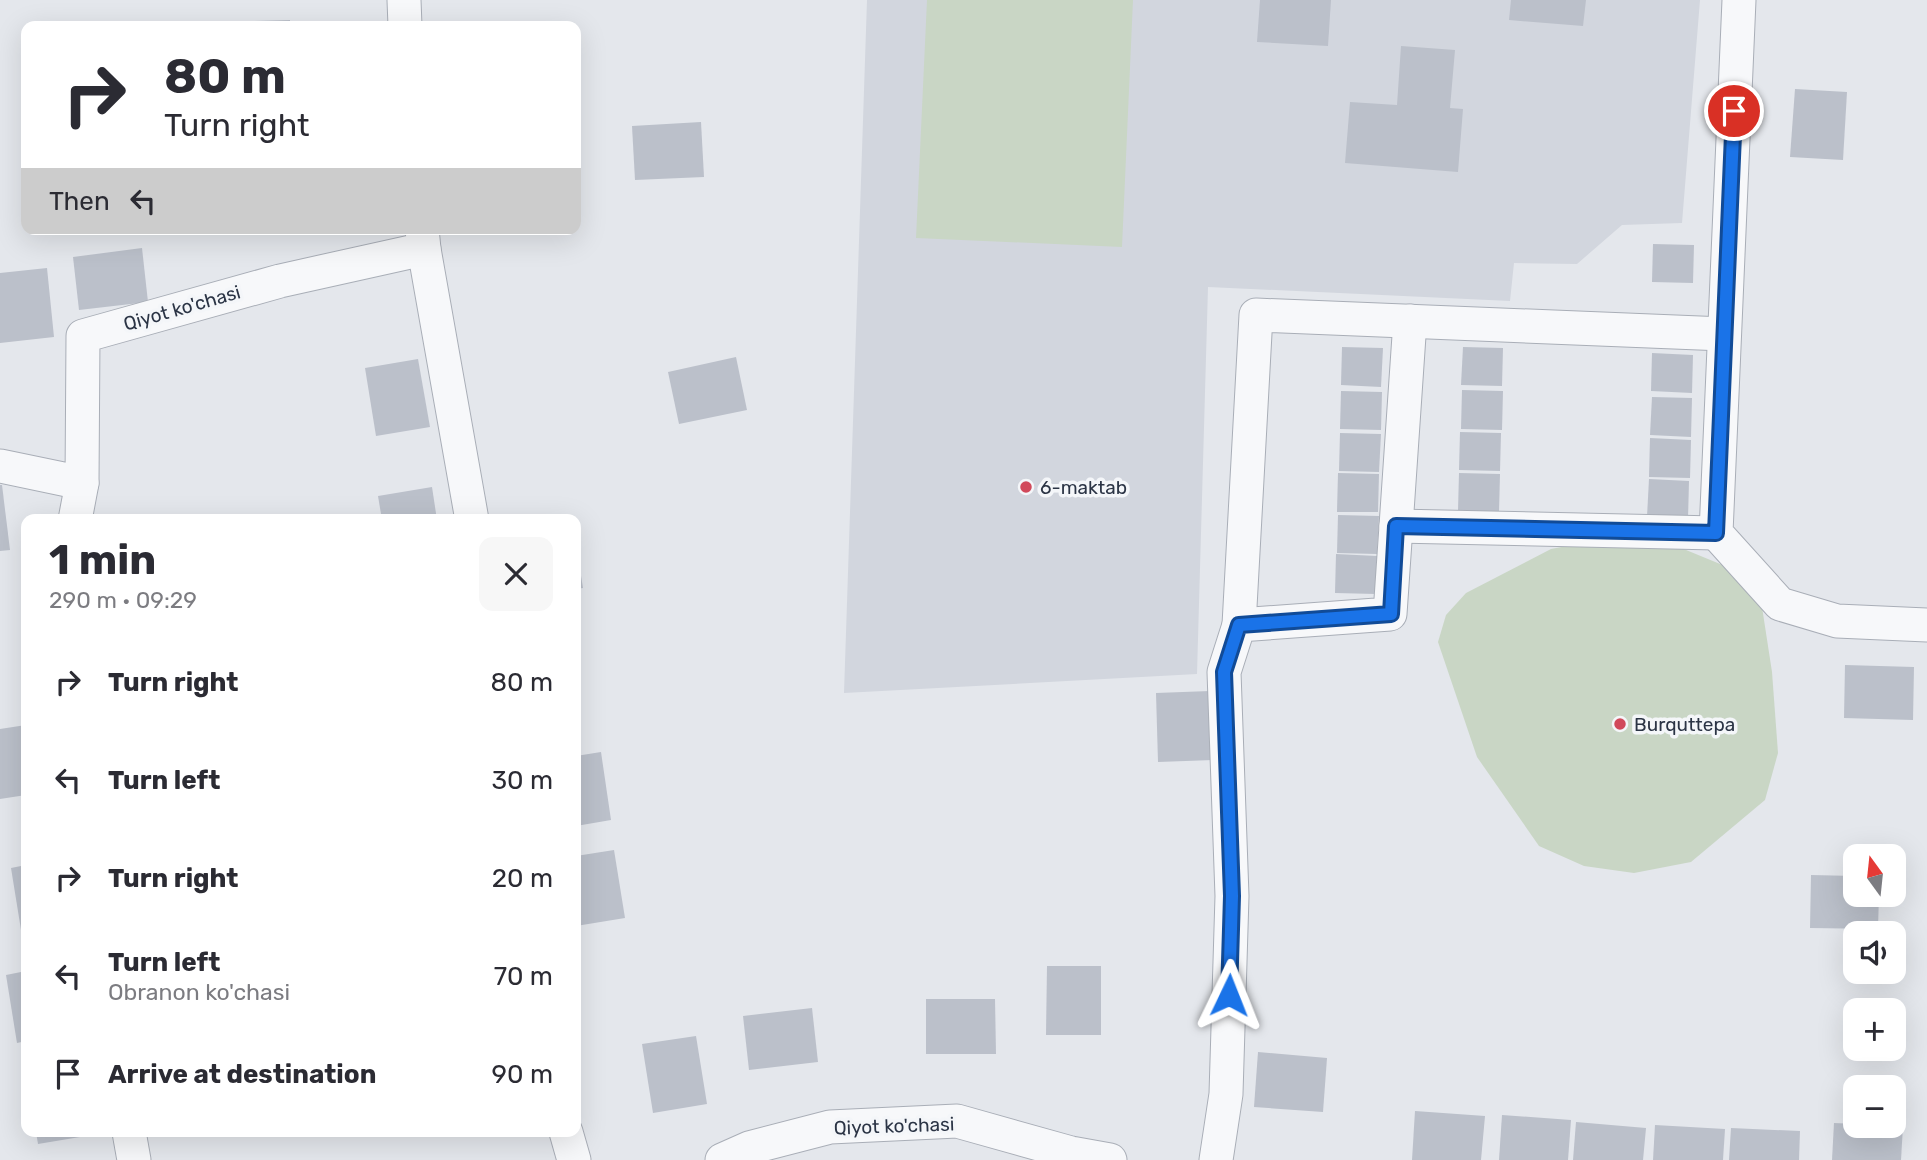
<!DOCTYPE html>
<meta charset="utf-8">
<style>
body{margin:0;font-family:Rubik,sans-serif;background:#f7f7f7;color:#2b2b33;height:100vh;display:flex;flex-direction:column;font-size:26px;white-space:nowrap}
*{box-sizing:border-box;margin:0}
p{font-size:23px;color:#7c7c81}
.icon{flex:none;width:38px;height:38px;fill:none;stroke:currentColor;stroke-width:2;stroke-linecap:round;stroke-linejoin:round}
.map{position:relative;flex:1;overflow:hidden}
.panel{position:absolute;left:21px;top:514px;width:560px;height:623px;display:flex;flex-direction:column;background:#fff;border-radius:14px;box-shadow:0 7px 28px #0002}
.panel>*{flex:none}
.hud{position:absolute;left:21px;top:21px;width:560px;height:214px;border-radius:14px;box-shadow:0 7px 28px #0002;background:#fff;color:#2b2b33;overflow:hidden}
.needle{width:46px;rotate:345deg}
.buttons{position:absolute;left:1843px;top:844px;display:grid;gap:14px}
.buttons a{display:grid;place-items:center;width:63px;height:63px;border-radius:14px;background:#fff;box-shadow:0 7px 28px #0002;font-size:35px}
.pin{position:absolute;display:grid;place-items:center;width:60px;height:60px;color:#fff;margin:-30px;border:4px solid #fff;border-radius:50%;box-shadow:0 2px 7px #0007}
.me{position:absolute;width:77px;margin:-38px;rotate:2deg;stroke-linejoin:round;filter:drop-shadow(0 0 5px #0008)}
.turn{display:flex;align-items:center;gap:24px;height:147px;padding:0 28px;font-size:32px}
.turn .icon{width:91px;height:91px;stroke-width:2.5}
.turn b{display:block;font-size:49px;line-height:60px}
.then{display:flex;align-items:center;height:66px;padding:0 28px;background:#0003;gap:14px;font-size:26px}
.round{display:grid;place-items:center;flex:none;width:74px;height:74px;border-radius:14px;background:#f7f7f7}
.overview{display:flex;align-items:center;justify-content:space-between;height:119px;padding:0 28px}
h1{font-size:42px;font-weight:700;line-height:52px}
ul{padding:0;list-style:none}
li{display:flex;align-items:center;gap:21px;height:98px;padding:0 28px}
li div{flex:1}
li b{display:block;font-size:26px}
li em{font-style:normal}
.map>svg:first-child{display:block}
</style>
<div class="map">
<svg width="1927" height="1160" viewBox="0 0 1927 1160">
<rect width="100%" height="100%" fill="#e4e7ec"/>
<polygon fill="#d2d6de" points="867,0 1700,0 1682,223 1622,225 1577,264 1514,263 1510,301 1208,287 1197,674 844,693"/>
<g fill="#c9d6c5">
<polygon points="927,0 1133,0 1122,247 916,238"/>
<polygon points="1609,538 1669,543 1725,566 1762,607 1772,672 1778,753 1765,800 1691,862 1634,873 1584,866 1539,846 1477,757 1438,642 1446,615 1466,593 1551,549"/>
</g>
<g fill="#bbc0ca">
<polygon points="1260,0 1331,0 1328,46 1257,42"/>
<polygon points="1511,0 1586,0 1583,26 1509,20"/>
<polygon points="290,20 290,26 221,26 221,22"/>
<polygon points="1401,46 1455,50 1450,108 1463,109 1458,172 1345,163 1350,102 1397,105"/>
<polygon points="1795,89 1847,92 1843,160 1790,157"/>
<polygon points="701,122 704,177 635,180 632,126"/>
<polygon points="1653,244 1694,245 1693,283 1652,282"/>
<polygon points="142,248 148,302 79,310 73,257"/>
<polygon points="47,268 54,337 0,343 0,273"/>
<polygon points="1342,347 1383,348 1381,387 1341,385"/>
<polygon points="1463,347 1503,348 1502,386 1461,385"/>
<polygon points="1652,353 1693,355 1692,393 1651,391"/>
<polygon points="736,357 747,410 679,424 668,372"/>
<polygon points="418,359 430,427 376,436 365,368"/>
<polygon points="1462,390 1503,391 1502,430 1461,429"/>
<polygon points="1341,391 1382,392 1381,430 1340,429"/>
<polygon points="1652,397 1692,398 1691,437 1650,435"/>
<polygon points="1460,432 1501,433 1500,471 1459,470"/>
<polygon points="1340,433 1381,434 1379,472 1339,471"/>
<polygon points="1650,438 1691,440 1690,478 1649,477"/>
<polygon points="1338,473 1379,474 1378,512 1337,512"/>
<polygon points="1459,473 1500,474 1499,512 1458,511"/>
<polygon points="1649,479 1689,481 1688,519 1647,517"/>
<polygon points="0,485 2,485 10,550 0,551"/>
<polygon points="432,487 437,520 382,520 378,496"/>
<polygon points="1338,515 1379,516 1377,554 1337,553"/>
<polygon points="576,551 577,551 583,588 576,589"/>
<polygon points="1336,554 1377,556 1376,594 1335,593"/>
<polygon points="1845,665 1914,667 1913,720 1844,718"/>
<polygon points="1210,691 1213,760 1158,762 1156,693"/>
<polygon points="26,725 26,795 0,799 0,729"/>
<polygon points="601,752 611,820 576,826 576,756"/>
<polygon points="614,850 625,918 576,926 576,856"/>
<polygon points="26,865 26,935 22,936 11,868"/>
<polygon points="1811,875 1855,876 1855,894 1879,894 1878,929 1810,928"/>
<polygon points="1047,966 1101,966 1101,1035 1046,1035"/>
<polygon points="26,971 26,1041 17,1043 6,975"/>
<polygon points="926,999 995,999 996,1054 926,1054"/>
<polygon points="812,1008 818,1062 749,1070 743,1016"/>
<polygon points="696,1036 707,1104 653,1113 642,1044"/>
<polygon points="1258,1052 1327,1058 1323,1112 1254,1107"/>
<polygon points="1415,1111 1485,1116 1481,1160 1412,1160"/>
<polygon points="1502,1115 1571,1120 1568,1160 1499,1160"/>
<polygon points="1576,1122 1646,1128 1643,1160 1573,1160"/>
<polygon points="1834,1123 1903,1126 1901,1160 1832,1160"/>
<polygon points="1655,1125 1725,1129 1723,1160 1653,1160"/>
<polygon points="1731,1128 1800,1131 1799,1160 1729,1160"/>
<polygon points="36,1132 92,1132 92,1135 38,1144"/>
</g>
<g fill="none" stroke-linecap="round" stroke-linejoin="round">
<g stroke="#a9aeb7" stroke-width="35">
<g id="street">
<polyline points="404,0 405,26"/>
<polyline points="1739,0 1716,533 1780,604 1837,621 1927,625"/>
<polyline points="422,229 424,249 472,520"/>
<polyline points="0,466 82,483 83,336 280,281 424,249"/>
<polyline points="75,520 82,483"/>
<polyline points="1396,526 1716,533"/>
<polyline points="1239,625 1256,315 1724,334"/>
<polyline points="129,1132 134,1160"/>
<polyline points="566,1132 574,1160"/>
<polyline points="722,1160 749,1148 830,1127 957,1121 1071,1153 1110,1160"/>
<polyline points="1216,1160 1226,1094 1232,896 1224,672 1239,625 1390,614 1410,321"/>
</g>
</g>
<use href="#street" stroke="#f7f8fa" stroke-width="33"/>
</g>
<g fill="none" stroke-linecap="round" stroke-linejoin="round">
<g stroke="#114b97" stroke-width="18">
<polyline id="route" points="1229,995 1232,896 1224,672 1239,625 1391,614 1396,526 1716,533 1734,111"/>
</g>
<use href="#route" stroke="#1a73e8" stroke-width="12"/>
</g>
<g fill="#d1495b" stroke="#f4f6f9" stroke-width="2.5">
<circle cx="1026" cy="487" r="7"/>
<circle cx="1620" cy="724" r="7"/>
</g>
<g text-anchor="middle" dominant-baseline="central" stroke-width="7" stroke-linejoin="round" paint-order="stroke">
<g font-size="19" fill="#2b3445" stroke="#f4f6f9">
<text transform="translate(182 308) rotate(-16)">Qiyot ko'chasi</text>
<text transform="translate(894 1126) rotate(-2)">Qiyot ko'chasi</text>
</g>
<g font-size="19" fill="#2b3445" stroke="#f4f6f9" text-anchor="start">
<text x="1040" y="487">6-maktab</text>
<text x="1634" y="724">Burquttepa</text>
</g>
</g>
</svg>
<div class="buttons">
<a><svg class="needle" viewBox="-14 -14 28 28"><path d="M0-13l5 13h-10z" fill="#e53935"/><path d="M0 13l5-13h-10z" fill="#7c7c81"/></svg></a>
<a><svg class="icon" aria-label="sound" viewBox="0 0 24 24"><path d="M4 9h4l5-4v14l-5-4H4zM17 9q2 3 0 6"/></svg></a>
<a>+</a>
<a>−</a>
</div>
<div class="pin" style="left:1734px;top:111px;background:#d93025"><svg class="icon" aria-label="arrive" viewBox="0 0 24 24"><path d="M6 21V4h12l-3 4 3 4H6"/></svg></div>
<svg class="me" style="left:1229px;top:995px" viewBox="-20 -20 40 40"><path d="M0-17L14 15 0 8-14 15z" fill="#1a73e8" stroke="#fff" stroke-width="4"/></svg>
<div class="hud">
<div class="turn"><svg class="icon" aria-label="right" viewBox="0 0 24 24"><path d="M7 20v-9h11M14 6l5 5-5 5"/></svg><div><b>80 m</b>Turn right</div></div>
<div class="then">Then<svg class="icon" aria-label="left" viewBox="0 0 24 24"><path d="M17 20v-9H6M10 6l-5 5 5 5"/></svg></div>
</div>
<section class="panel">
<div class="overview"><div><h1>1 min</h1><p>290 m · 09:29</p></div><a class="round"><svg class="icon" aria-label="close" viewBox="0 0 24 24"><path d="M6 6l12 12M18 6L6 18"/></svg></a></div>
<ul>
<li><svg class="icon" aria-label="right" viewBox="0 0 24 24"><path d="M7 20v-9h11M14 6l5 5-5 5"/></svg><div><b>Turn right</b></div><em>80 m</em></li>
<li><svg class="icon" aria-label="left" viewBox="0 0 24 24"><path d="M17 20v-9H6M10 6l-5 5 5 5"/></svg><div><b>Turn left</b></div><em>30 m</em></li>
<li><svg class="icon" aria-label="right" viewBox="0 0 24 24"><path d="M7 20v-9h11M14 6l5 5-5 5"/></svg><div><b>Turn right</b></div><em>20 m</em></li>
<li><svg class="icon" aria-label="left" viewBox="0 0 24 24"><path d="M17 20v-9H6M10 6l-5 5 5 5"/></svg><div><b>Turn left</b><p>Obranon ko'chasi</p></div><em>70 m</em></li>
<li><svg class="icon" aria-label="arrive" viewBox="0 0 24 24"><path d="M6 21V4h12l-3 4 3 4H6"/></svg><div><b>Arrive at destination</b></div><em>90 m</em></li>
</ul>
</section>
</div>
